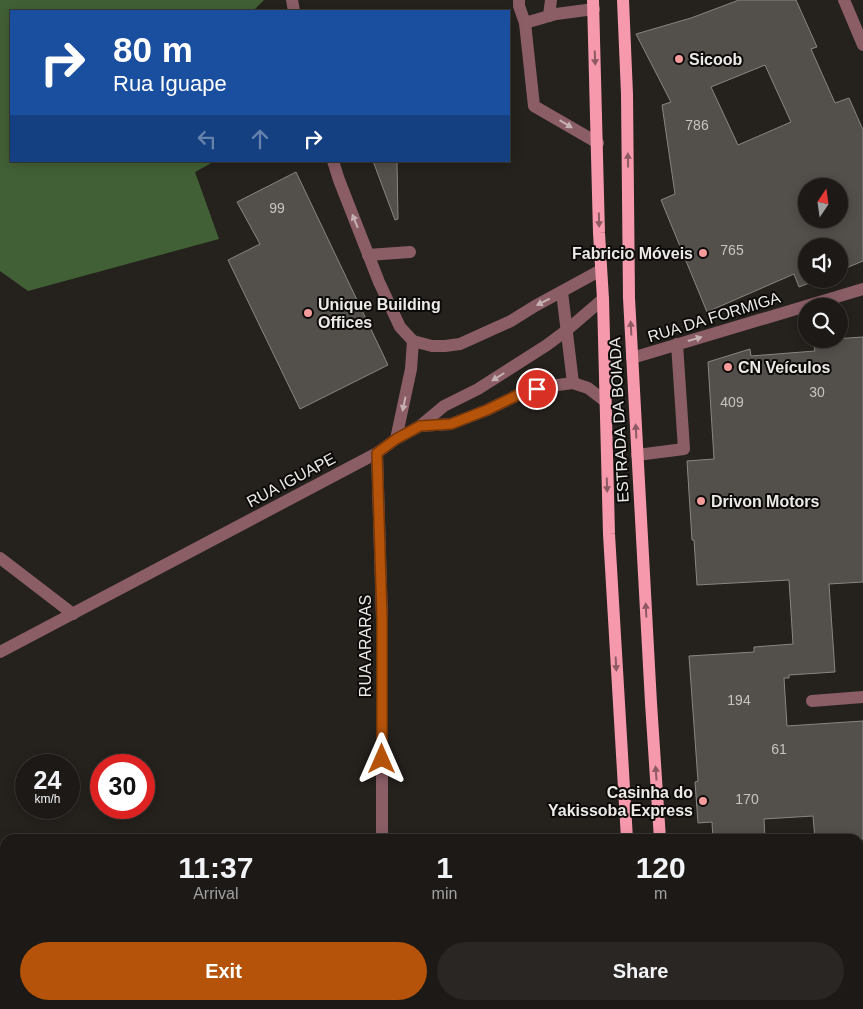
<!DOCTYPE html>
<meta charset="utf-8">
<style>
body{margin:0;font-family:Helvetica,sans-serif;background:#292623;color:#f1f3f6;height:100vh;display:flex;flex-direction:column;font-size:19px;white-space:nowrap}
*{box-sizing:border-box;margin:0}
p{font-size:16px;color:#a0a0a1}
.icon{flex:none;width:28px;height:28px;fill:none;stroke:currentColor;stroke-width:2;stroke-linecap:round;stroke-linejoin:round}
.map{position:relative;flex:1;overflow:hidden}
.side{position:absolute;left:0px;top:834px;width:864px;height:176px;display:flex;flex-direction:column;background:#1c1916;border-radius:15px 15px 0 0;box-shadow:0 2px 12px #0003,0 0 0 1px #3a3835}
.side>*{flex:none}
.hud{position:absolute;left:10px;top:10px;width:500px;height:152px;border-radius:0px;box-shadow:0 2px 12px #0003,0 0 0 1px #3a3835;background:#1a4fa0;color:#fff;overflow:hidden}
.needle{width:32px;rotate:13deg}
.controls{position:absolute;left:798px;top:178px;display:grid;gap:10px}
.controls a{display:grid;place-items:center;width:50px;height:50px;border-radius:50%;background:#1c1916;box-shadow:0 2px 12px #0003,0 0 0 1px #3a3835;font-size:25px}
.speed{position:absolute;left:15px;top:754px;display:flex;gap:10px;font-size:25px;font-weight:700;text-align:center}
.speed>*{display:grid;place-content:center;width:65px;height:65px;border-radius:50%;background:#1c1916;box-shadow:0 2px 12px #0003,0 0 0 1px #3a3835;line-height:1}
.speed small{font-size:12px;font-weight:400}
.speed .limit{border:8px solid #d22;background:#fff;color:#111}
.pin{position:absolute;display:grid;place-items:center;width:42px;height:42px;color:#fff;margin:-21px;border:2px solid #fff;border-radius:50%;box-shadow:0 1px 5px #0007}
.me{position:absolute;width:55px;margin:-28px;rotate:0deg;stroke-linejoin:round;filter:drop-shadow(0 0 4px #0008)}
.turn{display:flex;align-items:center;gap:18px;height:105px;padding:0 20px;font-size:22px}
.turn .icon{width:65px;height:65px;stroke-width:2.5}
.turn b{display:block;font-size:35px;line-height:42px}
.lanes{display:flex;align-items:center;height:48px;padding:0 20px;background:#0003;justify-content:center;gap:25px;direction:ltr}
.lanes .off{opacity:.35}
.eta{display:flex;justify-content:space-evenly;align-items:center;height:85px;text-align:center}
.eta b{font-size:30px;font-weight:700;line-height:35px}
.button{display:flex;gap:10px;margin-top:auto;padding:10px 20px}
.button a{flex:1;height:58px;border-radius:30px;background:#b45309;color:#fff;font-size:20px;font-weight:700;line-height:58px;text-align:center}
.button a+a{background:#292623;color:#f1f3f6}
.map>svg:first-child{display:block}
</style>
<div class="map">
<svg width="863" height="1009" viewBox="0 0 863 1009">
<rect width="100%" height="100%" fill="#25211d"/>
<polygon fill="#426035" points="0,0 264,0 253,11 11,11 11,161 215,161 195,172 219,239 28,291 0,271"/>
<g fill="#53504b" stroke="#898580" fill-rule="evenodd">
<path d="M739 0H796L817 47 811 49 835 103 849 98 863 130V261L839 271V246H806V279H820L799 287 794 274 707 312 661 200 675 194 662 105 671 102 636 34 691 18ZM765 65 791 122 738 145 711 87ZM806 186H839V219H806Z"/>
<polygon points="373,161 397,161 398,219 395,220"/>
<polygon points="296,172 388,365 300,409 228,260 260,244 237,202"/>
<polygon points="863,337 863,582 829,584 835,672 789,675 789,678 784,678 787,726 863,721 863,839 815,839 813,816 764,819 765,839 713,839 712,822 698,823 695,782 698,781 689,656 754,652 754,647 793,644 789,580 697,585 694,540 692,540 687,461 714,459 708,362 750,349 751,356 815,351 814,346 834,344 833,339"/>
</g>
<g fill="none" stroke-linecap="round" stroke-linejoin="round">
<g stroke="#8b5e66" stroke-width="12">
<polyline points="519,0 519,6 525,23 534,106 598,143"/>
<polyline points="549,16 551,0"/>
<polyline points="525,23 556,14 594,9"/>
<polyline points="368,255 410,252"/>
<polyline points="637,455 684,449 677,344"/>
<polyline points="812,701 863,697"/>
</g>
<g stroke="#8b5e66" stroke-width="12">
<polyline points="292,0 294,11"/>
<polyline points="844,0 863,45"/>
<polyline points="333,161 339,180 379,282 400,327 413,341 432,346 445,346 460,344 511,321 535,306 601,270"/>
<polyline points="562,292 573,383"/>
<polyline points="632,358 863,289"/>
<polyline points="420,426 444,406 478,389 547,345 567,330 603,299"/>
<polyline points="396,439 411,369 413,341"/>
<polyline points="377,453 382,619 382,839"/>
<polyline points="0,558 73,614"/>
<polyline points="0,652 377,453 396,439 420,426 451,424 487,410 524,392 550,386 573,383 588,388 605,401"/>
<polyline points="382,1005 382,1009"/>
<polyline points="117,1009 124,1005"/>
</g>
<g stroke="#f799ac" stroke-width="12">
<polyline points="593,0 599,233 603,299 609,534 627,839"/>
<polyline points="623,0 627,94 629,298 651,703 660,839"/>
<polyline points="636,1005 636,1009"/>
<polyline points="671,1005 671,1009"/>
</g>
</g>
<defs><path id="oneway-solid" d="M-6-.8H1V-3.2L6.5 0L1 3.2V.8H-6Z" transform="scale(1.25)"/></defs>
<g fill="#8d5963">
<use href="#oneway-solid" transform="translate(595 58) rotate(88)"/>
<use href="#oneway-solid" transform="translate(628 160) rotate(-91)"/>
<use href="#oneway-solid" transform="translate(599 220) rotate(89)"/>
<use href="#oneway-solid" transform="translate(631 328) rotate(-93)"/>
<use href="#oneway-solid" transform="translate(636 431) rotate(-93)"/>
<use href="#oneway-solid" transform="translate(607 485) rotate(88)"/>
<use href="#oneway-solid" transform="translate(646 610) rotate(-93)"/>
<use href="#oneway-solid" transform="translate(616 664) rotate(87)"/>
<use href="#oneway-solid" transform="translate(656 773) rotate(-94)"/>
</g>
<g fill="#c5b1b3">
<use href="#oneway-solid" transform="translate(566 124) rotate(31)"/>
<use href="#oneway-solid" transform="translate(355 221) rotate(-112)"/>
<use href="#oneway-solid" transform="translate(543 302) rotate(153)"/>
<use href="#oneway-solid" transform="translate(695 339) rotate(-16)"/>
<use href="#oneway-solid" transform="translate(498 377) rotate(148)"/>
<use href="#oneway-solid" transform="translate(404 404) rotate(102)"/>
</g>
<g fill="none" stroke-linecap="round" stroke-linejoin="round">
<g stroke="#753606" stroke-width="12">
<polyline id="route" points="382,759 382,619 377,453 396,439 420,426 451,424 487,410 524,392 537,389"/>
</g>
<use href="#route" stroke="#b45309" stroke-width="9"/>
</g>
<g fill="#f59b9c" stroke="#0c0b09" stroke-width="2">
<circle cx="679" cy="59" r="5"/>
<circle cx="703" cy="253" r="5"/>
<circle cx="308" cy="313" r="5"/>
<circle cx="728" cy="367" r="5"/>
<circle cx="701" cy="501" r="5"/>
<circle cx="703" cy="801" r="5"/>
</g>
<g text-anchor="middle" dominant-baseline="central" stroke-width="4" stroke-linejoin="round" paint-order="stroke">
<g font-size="14" fill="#c6c3c0">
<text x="697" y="125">786</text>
<text x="277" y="208">99</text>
<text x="732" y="250">765</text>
<text x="817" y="392">30</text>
<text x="732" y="402">409</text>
<text x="739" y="700">194</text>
<text x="779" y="749">61</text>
<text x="747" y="799">170</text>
</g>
<g font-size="16" font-weight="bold" fill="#ece9e7" stroke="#0c0b09" text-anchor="start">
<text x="689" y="59">Sicoob</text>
<text x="693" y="253" text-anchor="end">Fabricio Móveis</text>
<text x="318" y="304">Unique Building<tspan x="318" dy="18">Offices</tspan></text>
<text x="738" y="367">CN Veículos</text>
<text x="711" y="501">Drivon Motors</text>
<text x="693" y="792" text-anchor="end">Casinha do<tspan x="693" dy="18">Yakissoba Express</tspan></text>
</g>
<g font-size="16" fill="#ece9e7" stroke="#0c0b09">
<text transform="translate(714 317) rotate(-17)">RUA DA FORMIGA</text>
<text transform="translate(619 420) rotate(-93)">ESTRADA DA BOIADA</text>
<text transform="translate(291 480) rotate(-28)">RUA IGUAPE</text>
<text transform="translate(365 646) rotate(-90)">RUA ARARAS</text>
</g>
</g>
</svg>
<div class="controls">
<a><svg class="needle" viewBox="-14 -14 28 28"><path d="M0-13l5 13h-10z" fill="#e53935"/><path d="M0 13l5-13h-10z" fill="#a0a0a1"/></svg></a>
<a><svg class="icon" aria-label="sound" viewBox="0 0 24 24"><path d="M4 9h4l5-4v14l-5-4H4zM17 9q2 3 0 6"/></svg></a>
<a><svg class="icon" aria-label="search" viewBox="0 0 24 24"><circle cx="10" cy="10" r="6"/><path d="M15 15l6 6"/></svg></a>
</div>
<div class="speed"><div>24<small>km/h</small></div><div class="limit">30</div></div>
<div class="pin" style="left:537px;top:389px;background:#d93025"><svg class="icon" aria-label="arrive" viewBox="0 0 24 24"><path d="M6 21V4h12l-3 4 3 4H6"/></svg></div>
<svg class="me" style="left:382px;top:759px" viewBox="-20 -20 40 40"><path d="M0-17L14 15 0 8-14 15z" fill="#b45309" stroke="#fff" stroke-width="4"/></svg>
<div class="hud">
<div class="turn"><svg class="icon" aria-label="right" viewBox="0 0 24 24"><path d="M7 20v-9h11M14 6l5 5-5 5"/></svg><div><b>80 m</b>Rua Iguape</div></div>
<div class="lanes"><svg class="icon off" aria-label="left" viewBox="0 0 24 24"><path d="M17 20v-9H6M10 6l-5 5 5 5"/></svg><svg class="icon off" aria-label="ahead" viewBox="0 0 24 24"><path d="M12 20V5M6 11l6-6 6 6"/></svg><svg class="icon" aria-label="right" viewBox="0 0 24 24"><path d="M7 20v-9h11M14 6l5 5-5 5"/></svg></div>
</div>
<section class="side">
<div class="eta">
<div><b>11:37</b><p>Arrival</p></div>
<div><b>1</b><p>min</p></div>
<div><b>120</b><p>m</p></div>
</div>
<div class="button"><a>Exit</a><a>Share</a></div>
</section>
</div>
